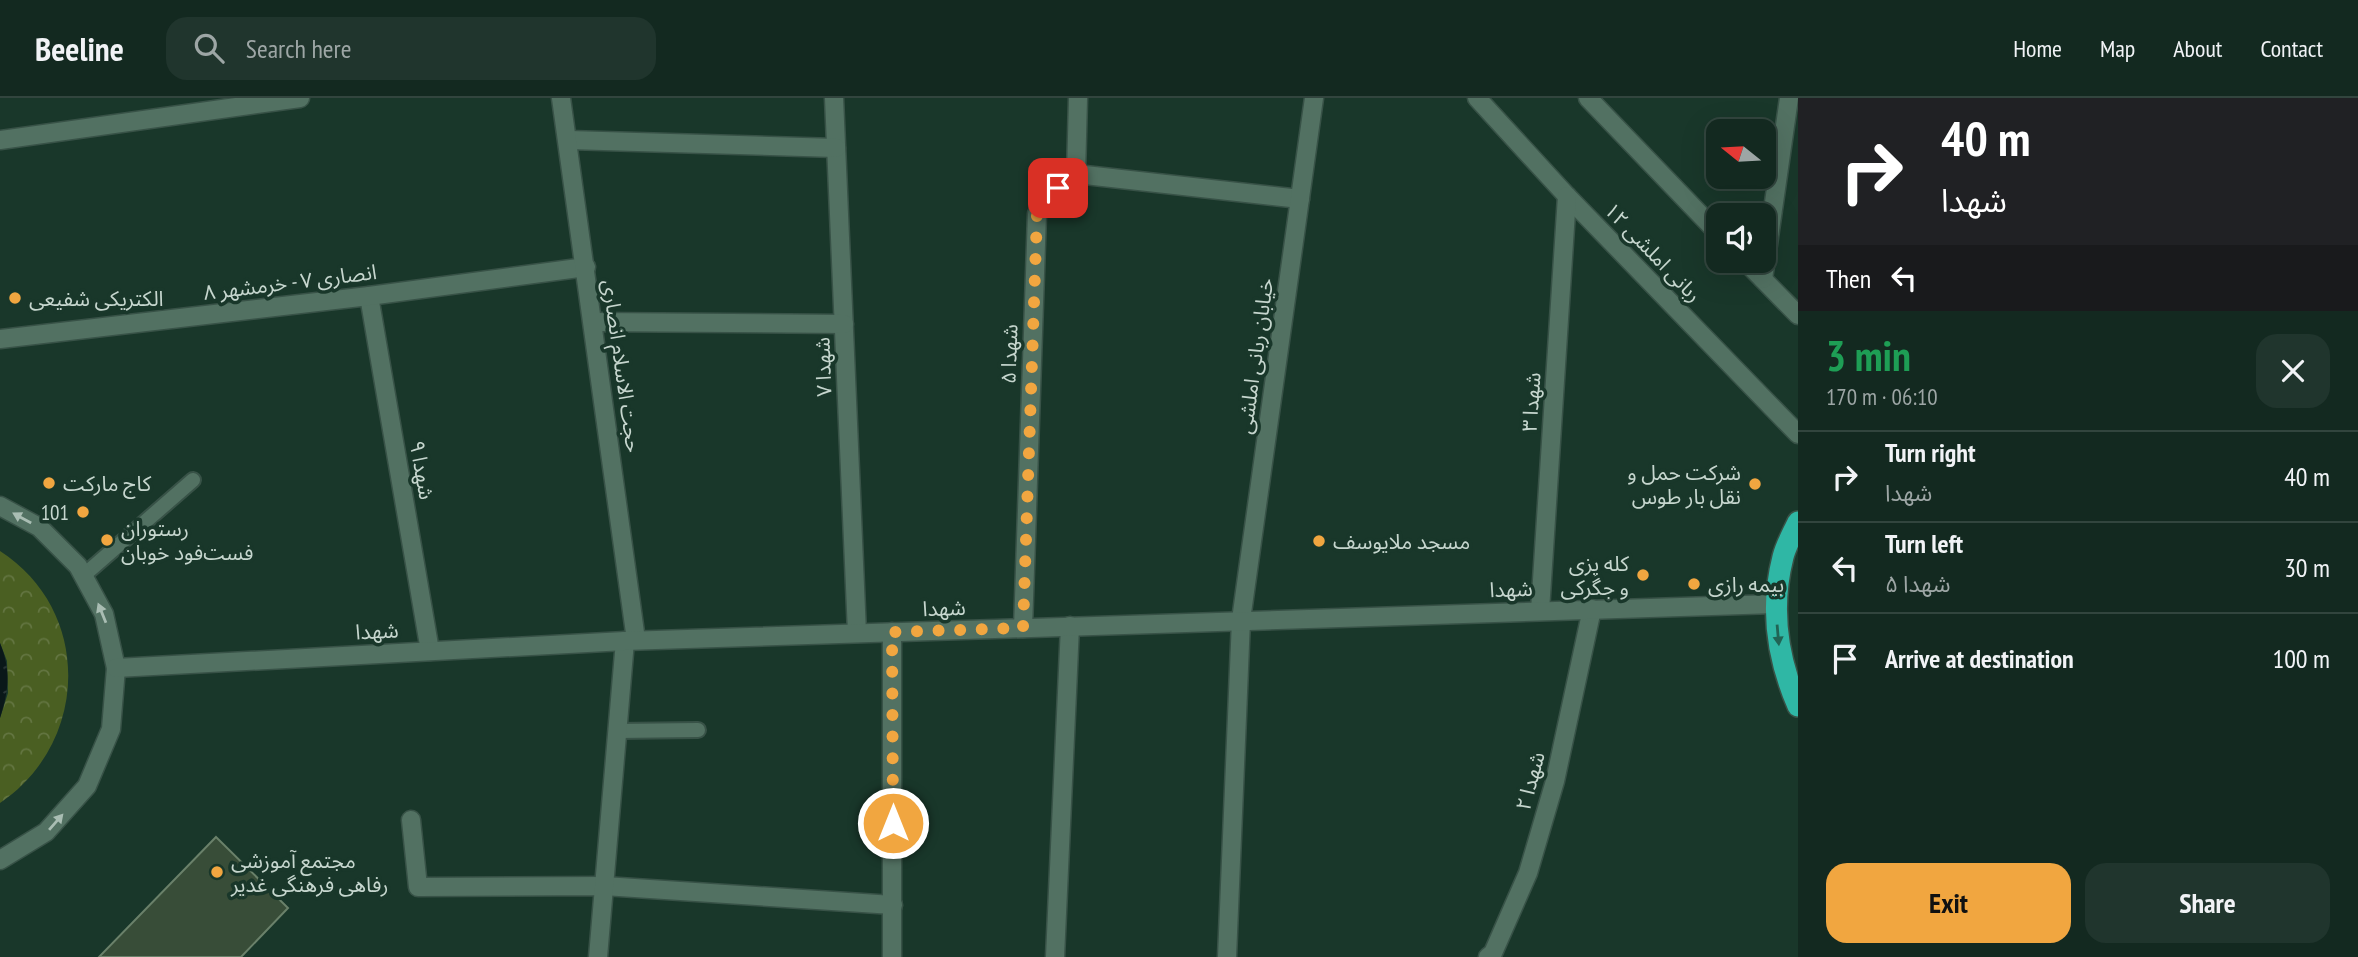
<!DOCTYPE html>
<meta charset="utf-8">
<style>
body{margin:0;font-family:"PT Sans Narrow","Noto Sans Arabic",sans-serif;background:#20352d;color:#f1f3f6;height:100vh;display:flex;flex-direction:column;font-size:26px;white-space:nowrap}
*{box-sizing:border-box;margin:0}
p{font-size:23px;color:#9da6a5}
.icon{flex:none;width:38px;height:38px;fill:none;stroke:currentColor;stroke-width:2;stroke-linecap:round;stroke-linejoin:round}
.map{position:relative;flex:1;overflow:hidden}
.side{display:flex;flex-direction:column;background:#132920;width:560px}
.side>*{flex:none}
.guide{background:#202124;color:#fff;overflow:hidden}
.needle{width:46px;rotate:288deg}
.buttons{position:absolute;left:1706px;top:21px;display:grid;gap:14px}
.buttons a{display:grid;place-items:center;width:70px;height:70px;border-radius:14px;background:#132920;box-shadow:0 7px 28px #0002,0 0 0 2px #32453e;font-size:35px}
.pin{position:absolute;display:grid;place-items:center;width:60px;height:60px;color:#fff;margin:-30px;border-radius:14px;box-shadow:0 4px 10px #0006}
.me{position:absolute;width:77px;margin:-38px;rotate:0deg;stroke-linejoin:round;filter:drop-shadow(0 0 5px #0008)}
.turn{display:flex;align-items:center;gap:24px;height:147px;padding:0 28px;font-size:32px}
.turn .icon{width:91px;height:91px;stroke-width:2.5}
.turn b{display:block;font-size:49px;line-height:60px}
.then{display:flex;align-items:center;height:66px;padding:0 28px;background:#0003;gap:14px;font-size:26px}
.round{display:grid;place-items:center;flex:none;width:74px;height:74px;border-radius:21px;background:#20352d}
.overview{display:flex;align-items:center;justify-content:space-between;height:119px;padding:0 28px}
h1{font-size:42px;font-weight:600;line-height:52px;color:#1e9e55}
.button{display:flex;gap:14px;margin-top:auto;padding:14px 28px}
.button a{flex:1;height:80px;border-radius:21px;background:#f1a640;color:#111;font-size:28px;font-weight:600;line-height:80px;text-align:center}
.button a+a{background:#20352d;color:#f1f3f6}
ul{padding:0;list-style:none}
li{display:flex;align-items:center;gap:21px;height:91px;padding:0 28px;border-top:2px solid #32453e}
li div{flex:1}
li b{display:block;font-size:26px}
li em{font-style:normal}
header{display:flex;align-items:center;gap:42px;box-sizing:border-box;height:98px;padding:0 35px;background:#132920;border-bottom:2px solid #32453e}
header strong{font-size:33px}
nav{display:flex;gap:38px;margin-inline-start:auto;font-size:24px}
.search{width:490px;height:63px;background:#20352d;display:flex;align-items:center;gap:18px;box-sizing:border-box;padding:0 24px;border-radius:21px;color:#9da6a5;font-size:26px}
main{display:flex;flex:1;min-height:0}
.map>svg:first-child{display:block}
</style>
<header>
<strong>Beeline</strong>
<div class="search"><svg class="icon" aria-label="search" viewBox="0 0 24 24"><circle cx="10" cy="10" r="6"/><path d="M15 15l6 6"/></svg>Search here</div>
<nav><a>Home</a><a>Map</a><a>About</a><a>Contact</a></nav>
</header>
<main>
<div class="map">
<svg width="1798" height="859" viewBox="0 0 1798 859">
<defs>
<pattern id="forest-crowns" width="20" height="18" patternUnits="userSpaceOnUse" patternTransform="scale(1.75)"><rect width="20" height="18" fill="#4a5f22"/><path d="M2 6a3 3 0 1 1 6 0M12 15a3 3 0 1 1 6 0" fill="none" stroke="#637541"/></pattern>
<pattern id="water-ripples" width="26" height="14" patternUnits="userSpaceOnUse" patternTransform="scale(1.75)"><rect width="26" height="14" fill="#0a1819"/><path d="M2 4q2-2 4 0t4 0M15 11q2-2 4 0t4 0" fill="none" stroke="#2c3939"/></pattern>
</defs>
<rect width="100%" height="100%" fill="#19372a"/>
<path fill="url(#forest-crowns)" d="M0 453C93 513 89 645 0 705V620L8 595 7 563 0 545Z"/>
<path fill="url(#water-ripples)" d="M0 545C11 572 9 592 0 620Z"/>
<polygon fill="#384d38" stroke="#6a816a" stroke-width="2" points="216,739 288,810 241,859 99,859"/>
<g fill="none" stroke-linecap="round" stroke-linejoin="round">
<g stroke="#385247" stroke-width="18">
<g id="lane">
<polyline points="83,478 193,382"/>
<polyline points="617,633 698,632"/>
</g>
</g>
<g stroke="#385247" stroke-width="21">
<g id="street">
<polyline points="834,0 857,535"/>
<polyline points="1477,0 1567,98 1798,336"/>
<polyline points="1588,0 1718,135"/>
<polyline points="0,42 300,0"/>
<polyline points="569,42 836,50"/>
<polyline points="1076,76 1300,101"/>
<polyline points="1745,163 1798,217"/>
<polyline points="1763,181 1789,0"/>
<polyline points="369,198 430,553"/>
<polyline points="593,224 844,226"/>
<polyline points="0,241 369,198 586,169"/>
<polyline points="1540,513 1567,98"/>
<polyline points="1023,530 1037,116 1046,102 1076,76 1078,0"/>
<polyline points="411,722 418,789 604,788 893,807"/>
<polyline points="598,859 625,543"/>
<polyline points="892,859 892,534"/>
<polyline points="1055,859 1070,528"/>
<polyline points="1227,859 1241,522"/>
<polyline points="1488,859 1493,855 1528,775 1555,683 1592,511"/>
</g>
</g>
<g stroke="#385247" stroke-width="21">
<g id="secondary">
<polyline points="561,0 636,542"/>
<polyline points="0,408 39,429 78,468 104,516 116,570 111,631 87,688 46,734 0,762"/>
<polyline points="1241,522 1314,0"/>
<polyline points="116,570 625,543 1775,506"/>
</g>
</g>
<g stroke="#385247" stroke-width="24">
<path id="highway" d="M1798 424C1793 435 1786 447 1783 459 1770 510 1777 560 1798 608"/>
</g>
<use href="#lane" stroke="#527162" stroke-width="14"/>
<use href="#street" stroke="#527162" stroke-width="18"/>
<use href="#secondary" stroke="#527162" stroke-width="18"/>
<use href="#highway" stroke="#2fb7a5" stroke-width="21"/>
</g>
<defs><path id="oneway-solid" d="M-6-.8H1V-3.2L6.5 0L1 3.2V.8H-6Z" transform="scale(1.75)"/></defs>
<g fill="#a9bdb3">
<use href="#oneway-solid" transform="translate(22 420) rotate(-151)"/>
<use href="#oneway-solid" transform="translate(102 515) rotate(-112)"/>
<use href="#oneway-solid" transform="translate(56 724) rotate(-49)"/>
</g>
<use fill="#216455" href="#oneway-solid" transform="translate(1778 537) rotate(85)"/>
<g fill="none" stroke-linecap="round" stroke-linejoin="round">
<polyline stroke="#f1a640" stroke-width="12" stroke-dasharray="0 21.6" points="893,725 892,534 1023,530 1037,116 1058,90"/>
</g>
<g fill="#f1a640" stroke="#19372a" stroke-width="2.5">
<circle cx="15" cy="200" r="7"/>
<circle cx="49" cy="385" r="7"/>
<circle cx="1755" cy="386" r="7"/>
<circle cx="83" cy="414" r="7"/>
<circle cx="107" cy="442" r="7"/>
<circle cx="1319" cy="443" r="7"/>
<circle cx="1643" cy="477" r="7"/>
<circle cx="1694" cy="486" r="7"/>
<circle cx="217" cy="774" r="7"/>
</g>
<g text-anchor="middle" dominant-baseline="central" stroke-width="7" stroke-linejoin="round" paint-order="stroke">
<g font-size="21" fill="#c6d6ce" stroke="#19372a">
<text transform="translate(1653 154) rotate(46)">ربانی املشی ۱۲</text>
<text transform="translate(290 184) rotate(-7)">انصاری ۷ - خرمشهر ۸</text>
<text transform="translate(1009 256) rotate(-88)">شهدا ۵</text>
<text transform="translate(1255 258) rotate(-82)">خیابان ربانی املشی</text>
<text transform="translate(622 268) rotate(82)">حجت الاسلام انصاری</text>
<text transform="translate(823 269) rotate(-92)">شهدا ۷</text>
<text transform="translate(1531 304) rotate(-86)">شهدا ۳</text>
<text transform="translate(422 372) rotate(80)">شهدا ۹</text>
<text transform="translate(1511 491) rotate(-2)">شهدا</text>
<text transform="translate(944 510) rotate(-2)">شهدا</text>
<text transform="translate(377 533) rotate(-3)">شهدا</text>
<text transform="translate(1530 683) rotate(-75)">شهدا ۲</text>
</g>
<g font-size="21" fill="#c6d6ce" stroke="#19372a" text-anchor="start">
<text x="29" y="200">الکتریکی شفیعی</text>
<text x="1741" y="374" text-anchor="end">شرکت حمل و<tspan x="1741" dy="24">نقل بار طوس</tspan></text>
<text x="63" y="385">کاج مارکت</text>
<text x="69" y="414" text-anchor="end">101</text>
<text x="121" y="430">رستوران<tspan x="121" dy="24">فست‌فود خوبان</tspan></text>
<text x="1333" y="443">مسجد ملایوسف</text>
<text x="1629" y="465" text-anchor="end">کله پزی<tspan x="1629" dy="24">و جگرکی</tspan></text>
<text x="1708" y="486">بیمه رازی</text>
<text x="231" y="762">مجتمع آموزشی<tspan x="231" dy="24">رفاهی فرهنگی غدیر</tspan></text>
</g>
</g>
</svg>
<div class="buttons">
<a><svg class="needle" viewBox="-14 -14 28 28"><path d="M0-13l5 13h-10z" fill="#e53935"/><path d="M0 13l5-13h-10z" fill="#9da6a5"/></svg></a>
<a><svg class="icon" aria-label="sound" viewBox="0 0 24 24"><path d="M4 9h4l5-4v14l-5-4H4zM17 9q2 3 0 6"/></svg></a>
</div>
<div class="pin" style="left:1058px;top:90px;background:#d93025"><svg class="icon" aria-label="arrive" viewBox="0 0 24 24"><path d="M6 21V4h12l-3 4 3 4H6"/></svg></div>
<svg class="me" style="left:893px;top:725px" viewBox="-20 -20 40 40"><circle r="17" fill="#f1a640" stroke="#fff" stroke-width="3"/><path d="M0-11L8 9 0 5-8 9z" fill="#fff"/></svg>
</div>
<section class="side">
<div class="guide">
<div class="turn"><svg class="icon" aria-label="right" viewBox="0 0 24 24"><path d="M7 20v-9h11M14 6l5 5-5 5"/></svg><div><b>40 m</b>شهدا</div></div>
<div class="then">Then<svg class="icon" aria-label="left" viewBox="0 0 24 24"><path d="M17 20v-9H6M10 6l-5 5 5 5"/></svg></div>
</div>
<div class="overview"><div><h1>3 min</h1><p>170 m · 06:10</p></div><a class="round"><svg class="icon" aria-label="close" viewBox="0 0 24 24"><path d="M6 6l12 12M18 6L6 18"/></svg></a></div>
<ul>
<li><svg class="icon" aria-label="right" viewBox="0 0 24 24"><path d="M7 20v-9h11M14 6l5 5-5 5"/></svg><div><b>Turn right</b><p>شهدا</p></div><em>40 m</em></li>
<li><svg class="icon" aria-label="left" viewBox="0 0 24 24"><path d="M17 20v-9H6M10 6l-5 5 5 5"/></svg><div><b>Turn left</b><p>شهدا ۵</p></div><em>30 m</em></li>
<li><svg class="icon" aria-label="arrive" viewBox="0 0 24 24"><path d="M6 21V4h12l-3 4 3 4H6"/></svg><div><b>Arrive at destination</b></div><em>100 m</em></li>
</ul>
<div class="button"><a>Exit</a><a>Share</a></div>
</section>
</main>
